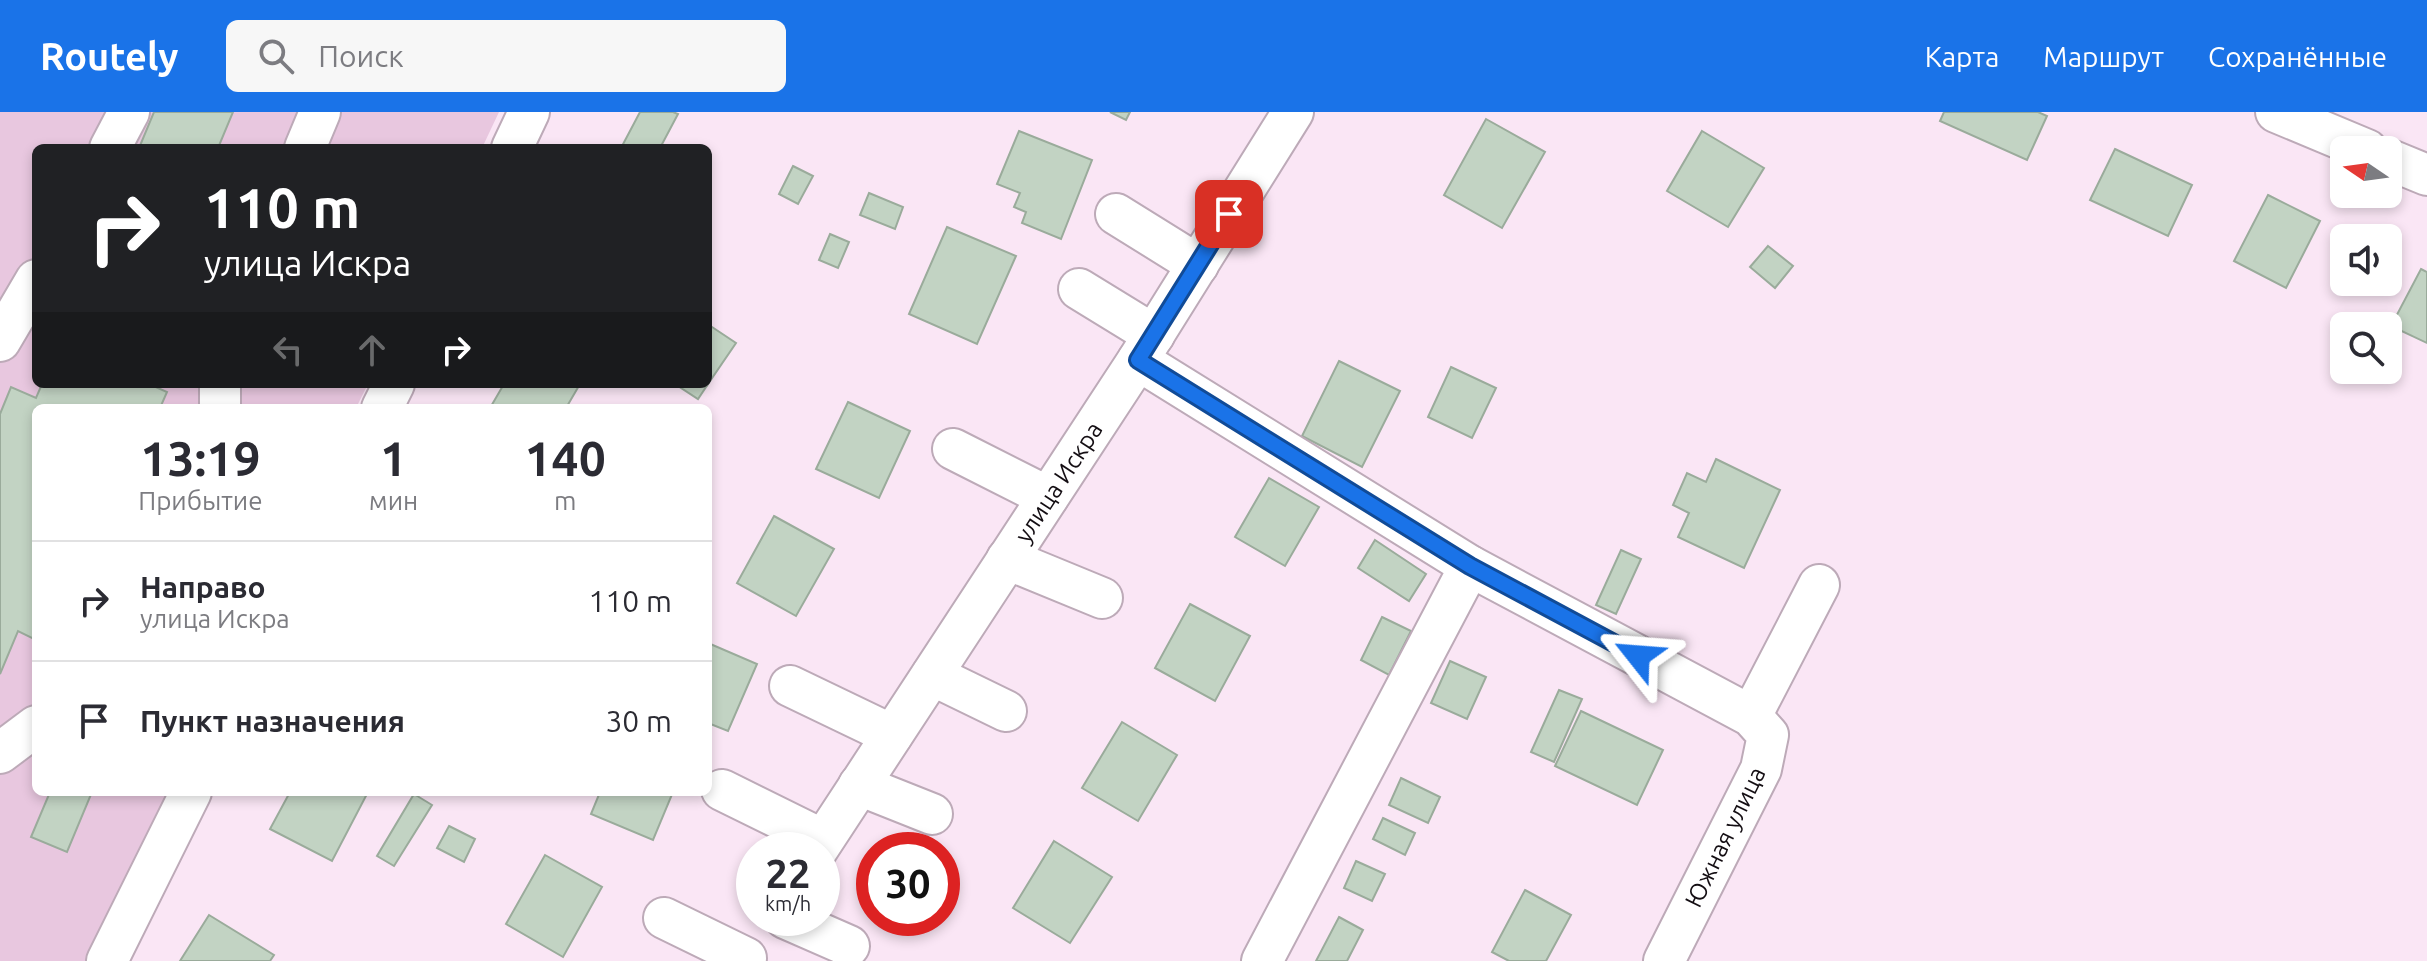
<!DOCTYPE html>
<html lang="ru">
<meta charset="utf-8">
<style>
body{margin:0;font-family:Ubuntu,sans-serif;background:#f7f7f7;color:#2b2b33;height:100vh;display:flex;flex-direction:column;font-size:30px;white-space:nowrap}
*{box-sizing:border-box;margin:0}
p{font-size:26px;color:#7c7c81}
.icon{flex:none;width:44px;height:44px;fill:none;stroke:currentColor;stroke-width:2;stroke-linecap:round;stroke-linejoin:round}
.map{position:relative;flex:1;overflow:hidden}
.panel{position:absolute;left:32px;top:292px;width:680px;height:392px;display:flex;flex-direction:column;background:#fff;border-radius:12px;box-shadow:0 4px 12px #0003}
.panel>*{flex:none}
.banner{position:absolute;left:32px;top:32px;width:680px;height:244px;border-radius:12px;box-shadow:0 4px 12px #0003;background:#202124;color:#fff;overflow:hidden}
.needle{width:52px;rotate:283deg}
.fabs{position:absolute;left:2330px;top:24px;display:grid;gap:16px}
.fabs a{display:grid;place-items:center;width:72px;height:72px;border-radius:12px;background:#fff;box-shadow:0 4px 12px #0003;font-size:40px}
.speed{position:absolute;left:736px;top:720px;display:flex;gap:16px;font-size:40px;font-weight:700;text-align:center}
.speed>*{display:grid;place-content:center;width:104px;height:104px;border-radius:50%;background:#fff;box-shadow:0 4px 12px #0003;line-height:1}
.speed small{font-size:20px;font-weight:400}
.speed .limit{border:12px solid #d22;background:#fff;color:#111}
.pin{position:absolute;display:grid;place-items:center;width:68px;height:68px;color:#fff;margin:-34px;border-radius:16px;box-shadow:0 4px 12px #0006}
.me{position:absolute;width:88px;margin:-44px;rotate:298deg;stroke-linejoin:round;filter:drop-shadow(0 0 6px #0008)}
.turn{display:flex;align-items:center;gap:28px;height:168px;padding:0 40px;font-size:36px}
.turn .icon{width:104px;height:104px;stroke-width:2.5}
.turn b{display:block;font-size:56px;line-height:68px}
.lanes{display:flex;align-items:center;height:76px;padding:0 40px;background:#0003;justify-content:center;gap:40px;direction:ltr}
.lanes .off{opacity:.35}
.eta{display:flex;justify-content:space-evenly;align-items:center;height:136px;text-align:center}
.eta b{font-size:48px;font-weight:700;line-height:56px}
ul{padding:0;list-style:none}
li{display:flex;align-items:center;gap:24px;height:120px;padding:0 40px;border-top:2px solid #e1e1e2}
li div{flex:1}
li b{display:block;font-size:30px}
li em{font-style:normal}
header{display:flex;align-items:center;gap:48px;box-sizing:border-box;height:112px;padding:0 40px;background:#1a73e8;color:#fff}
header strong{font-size:38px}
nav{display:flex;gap:44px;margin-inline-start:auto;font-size:28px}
.search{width:560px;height:72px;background:#f7f7f7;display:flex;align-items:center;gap:20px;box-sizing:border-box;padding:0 28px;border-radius:12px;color:#7c7c81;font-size:30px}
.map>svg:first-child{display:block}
</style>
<header>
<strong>Routely</strong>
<div class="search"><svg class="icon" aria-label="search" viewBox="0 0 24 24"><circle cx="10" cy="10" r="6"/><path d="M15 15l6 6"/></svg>Поиск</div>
<nav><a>Карта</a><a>Маршрут</a><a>Сохранённые</a></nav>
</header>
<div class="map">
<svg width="2427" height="849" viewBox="0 0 2427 849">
<rect width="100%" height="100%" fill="#fae6f5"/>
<polygon fill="#e8c7df" points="0,0 499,0 482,36 36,36 36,272 368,272 356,296 36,296 36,680 171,680 89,849 0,849"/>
<g fill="#c2d3c3" stroke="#9aab9b" stroke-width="2">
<polygon points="154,0 233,0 218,36 139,36"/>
<polygon points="640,0 673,0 678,2 660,36 621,36"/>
<polygon points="1110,0 1130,0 1126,8"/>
<polygon points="1944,0 2038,0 2047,4 2027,48 1940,9"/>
<polygon points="1486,7 1545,40 1502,116 1444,83"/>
<polygon points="1019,19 1092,48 1061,127 1022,111 1026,100 1014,95 1020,81 997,72"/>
<polygon points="1702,19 1764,56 1728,115 1667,79"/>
<polygon points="2115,37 2192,73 2168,124 2090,88"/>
<polygon points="793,54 813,64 798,92 779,82"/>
<polygon points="869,81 903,95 895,117 860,103"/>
<polygon points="2268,83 2320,109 2286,176 2234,149"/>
<polygon points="947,115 1016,144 977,232 909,202"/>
<polygon points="830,122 849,130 838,156 819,148"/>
<polygon points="1768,134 1793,154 1775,176 1750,155"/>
<polygon points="2421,157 2427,160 2427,231 2391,214"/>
<polygon points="709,213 736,231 708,272 708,215"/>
<polygon points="1339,249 1400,279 1362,355 1302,324"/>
<polygon points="1451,255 1496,276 1472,326 1428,305"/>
<polygon points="42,272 149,272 167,280 160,296 36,296 36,528 18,519 0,562 0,302 11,275 36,286"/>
<polygon points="504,272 580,272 566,296 490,296"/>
<polygon points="675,272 708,272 698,287"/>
<polygon points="848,290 910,319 879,386 816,357"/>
<polygon points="1716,347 1780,378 1744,456 1678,425 1689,401 1673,393 1687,361 1706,370"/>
<polygon points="1269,366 1319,395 1285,454 1235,425"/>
<polygon points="774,404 834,437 796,504 737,471"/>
<polygon points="1375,428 1426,462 1409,489 1358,456"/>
<polygon points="1621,438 1641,447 1616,502 1596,493"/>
<polygon points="1190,492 1250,524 1215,589 1155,556"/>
<polygon points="1382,505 1411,519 1389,563 1361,548"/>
<polygon points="708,531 757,552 728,619 708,611"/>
<polygon points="1450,549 1486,565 1467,607 1431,591"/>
<polygon points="1559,578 1582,587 1554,650 1531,640"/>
<polygon points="1581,599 1663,638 1637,693 1555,654"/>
<polygon points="1122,610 1177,643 1138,709 1082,676"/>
<polygon points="1401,666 1440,685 1428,711 1389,693"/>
<polygon points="50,680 92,680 67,740 31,725"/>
<polygon points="290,680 368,680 332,749 270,717"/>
<polygon points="600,680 673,680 653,728 591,702"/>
<polygon points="414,682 432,693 394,754 377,744"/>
<polygon points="1383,706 1415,721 1405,743 1373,727"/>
<polygon points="449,714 475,727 464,750 437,736"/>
<polygon points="1054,729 1112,765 1070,831 1013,796"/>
<polygon points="545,743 602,775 563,845 506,812"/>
<polygon points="1356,749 1385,762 1372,789 1344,776"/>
<polygon points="1525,778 1571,803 1546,849 1509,849 1492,840"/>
<polygon points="209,803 274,843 270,849 180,849"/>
<polygon points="1339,805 1363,818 1347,849 1316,849"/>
</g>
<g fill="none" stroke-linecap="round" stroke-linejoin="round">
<g stroke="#bdaab8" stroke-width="44">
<g id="minor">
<polyline points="2276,0 2367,38"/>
<polyline points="110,36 129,0"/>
<polyline points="305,36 320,0"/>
<polyline points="512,36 529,0"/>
<polyline points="2388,47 2427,63"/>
<polyline points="1116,102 1198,153"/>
<polyline points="1079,177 1154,223"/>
<polyline points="0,229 36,168"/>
<polyline points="1138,248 1470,454 1751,604 1768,623 1761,657 1664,849"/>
<polyline points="220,272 220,296"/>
<polyline points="382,296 394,272"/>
<polyline points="953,337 1048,385"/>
<polyline points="1007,447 1102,486"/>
<polyline points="932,563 1006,599"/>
<polyline points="790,574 892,623"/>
<polyline points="1751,604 1819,473"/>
<polyline points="0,641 36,614"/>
<polyline points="859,673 932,702"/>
<polyline points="722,678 823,728"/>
<path id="s1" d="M817 738 1138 248 1293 0"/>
<polyline points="664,806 746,846"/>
<polyline points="785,806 849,834"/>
<polyline points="107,849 191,680"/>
<polyline points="1262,849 1470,454"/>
</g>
</g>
<use href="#minor" stroke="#fff" stroke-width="40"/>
</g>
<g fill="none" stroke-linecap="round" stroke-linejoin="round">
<g stroke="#114b97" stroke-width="20">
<polyline id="route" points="1229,102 1138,248 1470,454 1638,544"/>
</g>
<use href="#route" stroke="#1a73e8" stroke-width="14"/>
</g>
<g text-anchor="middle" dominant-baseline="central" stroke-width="8" stroke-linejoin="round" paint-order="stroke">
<g font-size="24" fill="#140e13" stroke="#fff">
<text stroke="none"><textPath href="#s1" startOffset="440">улица Искра</textPath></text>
<text transform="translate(1725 725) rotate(-64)">Южная улица</text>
</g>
</g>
</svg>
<div class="fabs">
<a><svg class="needle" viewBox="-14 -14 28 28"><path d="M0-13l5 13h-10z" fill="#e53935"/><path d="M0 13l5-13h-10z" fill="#7c7c81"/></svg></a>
<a><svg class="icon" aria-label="sound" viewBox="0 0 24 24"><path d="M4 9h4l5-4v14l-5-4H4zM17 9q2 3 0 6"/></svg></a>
<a><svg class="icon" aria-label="search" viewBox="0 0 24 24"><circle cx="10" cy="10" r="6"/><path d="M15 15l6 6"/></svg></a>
</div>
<div class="speed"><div>22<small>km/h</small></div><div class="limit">30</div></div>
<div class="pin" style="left:1229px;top:102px;background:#d93025"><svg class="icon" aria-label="arrive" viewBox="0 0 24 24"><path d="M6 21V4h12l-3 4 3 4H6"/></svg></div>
<svg class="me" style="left:1638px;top:544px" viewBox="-20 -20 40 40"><path d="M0-17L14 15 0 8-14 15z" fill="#1a73e8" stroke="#fff" stroke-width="4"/></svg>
<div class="banner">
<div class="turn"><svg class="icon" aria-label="right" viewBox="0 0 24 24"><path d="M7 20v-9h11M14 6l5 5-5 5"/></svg><div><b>110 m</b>улица Искра</div></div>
<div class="lanes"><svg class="icon off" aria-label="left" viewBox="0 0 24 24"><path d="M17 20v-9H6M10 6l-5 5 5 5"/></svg><svg class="icon off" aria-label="ahead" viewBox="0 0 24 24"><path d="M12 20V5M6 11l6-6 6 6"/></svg><svg class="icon" aria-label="right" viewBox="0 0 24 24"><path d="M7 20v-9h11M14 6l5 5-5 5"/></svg></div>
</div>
<section class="panel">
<div class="eta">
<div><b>13:19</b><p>Прибытие</p></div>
<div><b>1</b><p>мин</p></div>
<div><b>140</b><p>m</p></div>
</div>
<ul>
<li><svg class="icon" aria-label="right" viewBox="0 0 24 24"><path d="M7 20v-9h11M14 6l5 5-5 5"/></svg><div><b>Направо</b><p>улица Искра</p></div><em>110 m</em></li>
<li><svg class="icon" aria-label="arrive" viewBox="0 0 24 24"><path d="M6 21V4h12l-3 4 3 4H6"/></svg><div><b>Пункт назначения</b></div><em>30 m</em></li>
</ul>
</section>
</div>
